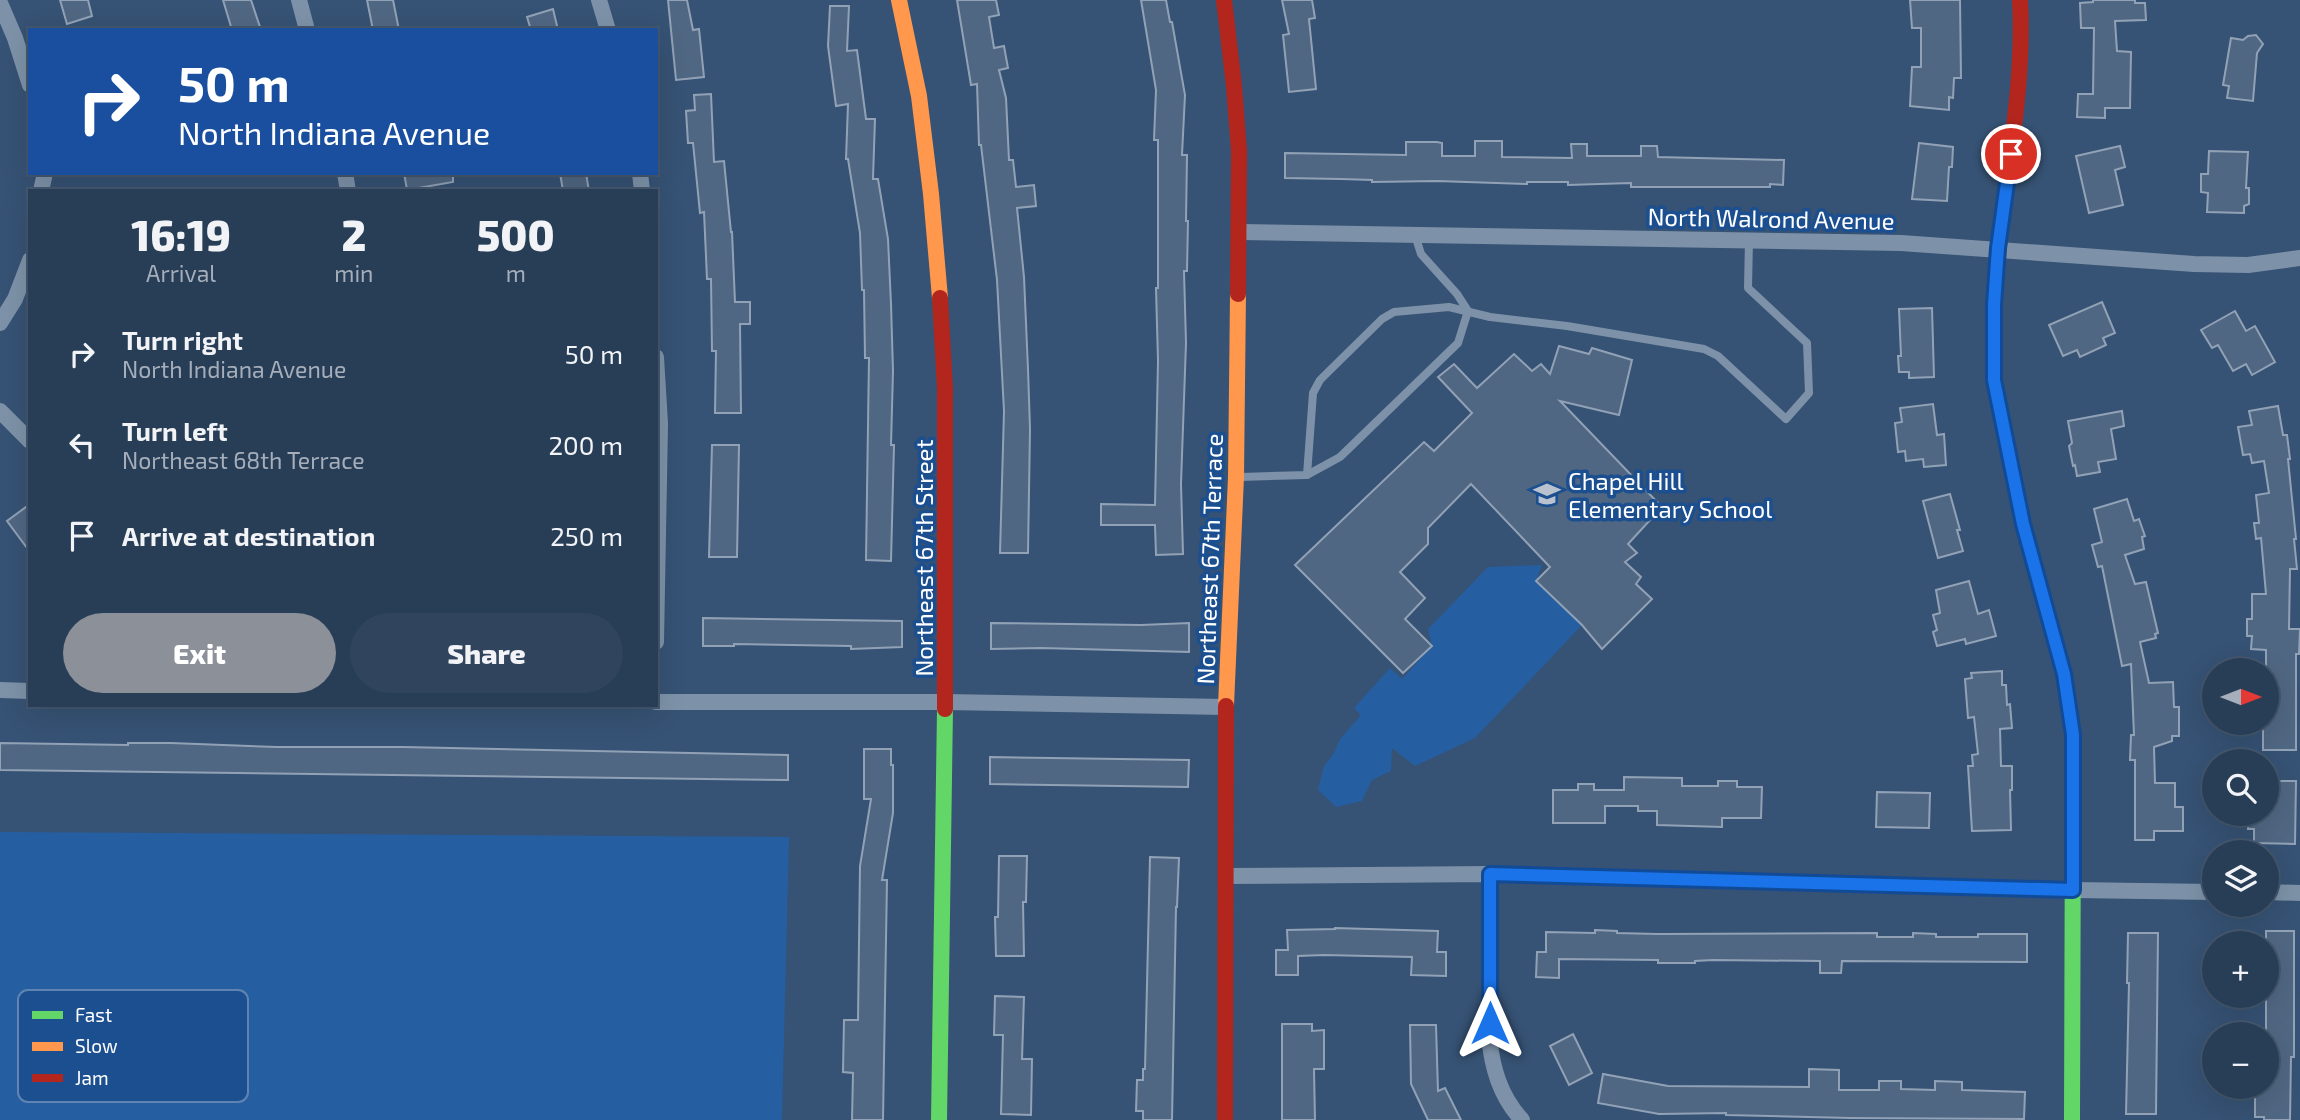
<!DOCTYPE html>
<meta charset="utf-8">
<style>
body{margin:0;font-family:"Exo 2",sans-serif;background:#30455d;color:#f1f3f6;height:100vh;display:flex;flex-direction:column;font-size:26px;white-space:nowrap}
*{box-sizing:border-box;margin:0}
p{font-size:23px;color:#a5aeba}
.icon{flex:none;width:38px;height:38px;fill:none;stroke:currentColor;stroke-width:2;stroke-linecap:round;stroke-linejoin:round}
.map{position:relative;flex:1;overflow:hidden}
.panel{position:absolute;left:28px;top:189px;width:630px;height:518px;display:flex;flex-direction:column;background:#283e57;border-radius:0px;box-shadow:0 7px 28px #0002,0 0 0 2px #44576d}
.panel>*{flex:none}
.hud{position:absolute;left:28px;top:28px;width:630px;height:147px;border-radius:0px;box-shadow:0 7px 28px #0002,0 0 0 2px #44576d;background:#1a4fa0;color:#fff;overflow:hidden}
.needle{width:46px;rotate:90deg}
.buttons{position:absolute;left:2202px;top:658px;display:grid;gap:14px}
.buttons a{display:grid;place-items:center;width:77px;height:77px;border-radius:50%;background:#283e57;box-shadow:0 7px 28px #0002,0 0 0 2px #44576d;font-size:35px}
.pin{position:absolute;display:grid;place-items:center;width:60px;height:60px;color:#fff;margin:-30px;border:4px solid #fff;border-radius:50%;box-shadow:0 2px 7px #0007}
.me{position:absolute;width:77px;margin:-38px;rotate:0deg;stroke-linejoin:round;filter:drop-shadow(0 0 5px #0008)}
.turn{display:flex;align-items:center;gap:24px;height:147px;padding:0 35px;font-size:32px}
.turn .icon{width:91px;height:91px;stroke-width:2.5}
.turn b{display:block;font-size:49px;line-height:60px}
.eta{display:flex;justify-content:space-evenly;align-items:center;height:119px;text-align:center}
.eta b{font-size:42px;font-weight:800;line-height:49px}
.cta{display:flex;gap:14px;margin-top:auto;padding:14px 35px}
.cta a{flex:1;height:80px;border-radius:42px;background:#8c9099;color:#fff;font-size:28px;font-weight:800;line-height:80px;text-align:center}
.cta a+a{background:#30455d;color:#f1f3f6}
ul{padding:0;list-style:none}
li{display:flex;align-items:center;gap:21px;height:91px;padding:0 35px}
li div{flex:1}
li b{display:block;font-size:26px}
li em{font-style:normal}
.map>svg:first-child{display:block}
</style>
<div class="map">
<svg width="2300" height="1120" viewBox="0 0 2300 1120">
<rect width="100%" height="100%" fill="#365274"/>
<g fill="#265fa1">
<polygon points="1542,565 1536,581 1582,625 1475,738 1415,766 1392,748 1391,771 1372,780 1362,801 1336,807 1318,790 1324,766 1334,753 1340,739 1361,715 1354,708 1390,668 1402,679 1432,646 1428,629 1488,567"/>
<polygon points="0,832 789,837 782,1120 0,1120"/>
</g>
<g fill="#506783" stroke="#92a2b6" stroke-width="2">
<polygon points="60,0 88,0 92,16 67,24"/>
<polygon points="223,0 251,0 261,30 232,30"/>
<polygon points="367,0 393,0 399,30 373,30"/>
<polygon points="668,0 687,0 693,30 699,29 704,77 676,80"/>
<polygon points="957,0 996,0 999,15 989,17 994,48 1004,46 1008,68 999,70 1006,98 1009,160 1013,160 1016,187 1034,185 1036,206 1017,208 1024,277 1028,369 1030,429 1028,553 1000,553 1004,411 997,280 981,145 979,145 977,84 971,85"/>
<polygon points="1141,0 1166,0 1170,22 1172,22 1185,95 1182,155 1187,155 1186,221 1188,221 1187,271 1184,271 1186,343 1181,484 1183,554 1156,555 1155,525 1101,525 1101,504 1155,505 1158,361 1156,288 1158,288 1158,140 1154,140 1156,90"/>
<polygon points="1282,0 1312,0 1315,18 1309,19 1316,89 1289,92 1283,35 1289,34"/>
<polygon points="1910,0 1960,0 1961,78 1954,78 1953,98 1949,97 1949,110 1910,106 1912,67 1921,67 1921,28 1912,28"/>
<polygon points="2093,0 2135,0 2135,3 2145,3 2146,20 2115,21 2117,51 2131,52 2130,108 2105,108 2105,118 2077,117 2078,94 2093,94 2094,28 2081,28 2080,3 2093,2"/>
<polygon points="830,6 849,6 847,51 857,50 866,119 875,119 873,179 878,179 888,239 891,304 893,371 891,445 894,445 891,561 866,560 869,358 865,358 864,290 862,290 860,233 848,159 846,159 848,104 836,106 828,46"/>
<polygon points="553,9 558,30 531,30 527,17"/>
<polygon points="2256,35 2263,44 2257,53 2253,101 2227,98 2229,86 2223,85 2231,38 2243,40 2248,36"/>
<polygon points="711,94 714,162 724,161 731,232 732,232 735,302 750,302 750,324 740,324 741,413 715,413 716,351 712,351 711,279 707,279 704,212 700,213 693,143 688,143 686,111 695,110 694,95"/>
<polygon points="1475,141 1502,141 1502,157 1572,158 1571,144 1587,144 1587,156 1641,156 1641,146 1657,146 1658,157 1784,160 1783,185 1770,184 1770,187 1631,187 1631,183 1568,185 1568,182 1527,182 1527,184 1437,181 1372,182 1372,180 1341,179 1285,178 1285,153 1406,155 1406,142 1437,142 1442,143 1442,156 1475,156"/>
<polygon points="1919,143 1953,147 1952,167 1949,167 1947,201 1912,199"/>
<polygon points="2120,146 2125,167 2115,170 2123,205 2089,213 2076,156"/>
<polygon points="2209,151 2248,152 2246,188 2249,188 2249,204 2244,206 2244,213 2207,212 2208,193 2201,192 2201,174 2208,174"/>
<polygon points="404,173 453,173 453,182 407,190"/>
<polygon points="560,173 586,173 589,191 563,191"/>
<polygon points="2102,302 2115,333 2103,338 2106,345 2080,357 2077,350 2063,356 2049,325"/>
<polygon points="1932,308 1934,377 1909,378 1909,372 1899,372 1898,356 1901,356 1899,309"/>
<polygon points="2235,311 2246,331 2255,326 2275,362 2252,375 2246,364 2233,371 2218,345 2212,348 2201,330"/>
<polygon points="1559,346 1589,354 1592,348 1632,360 1619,415 1560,401 1662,507 1628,544 1637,553 1625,562 1641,577 1636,584 1652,599 1602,649 1582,625 1536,581 1550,567 1471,484 1428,528 1428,544 1400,572 1425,598 1405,619 1432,646 1403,673 1295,565 1424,442 1434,451 1472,413 1438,377 1454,364 1477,388 1514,354 1532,371 1541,364 1550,374"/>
<polygon points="1933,404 1937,435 1944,434 1946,465 1924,467 1923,459 1906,461 1905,451 1898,452 1895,423 1902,422 1900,408"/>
<polygon points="2278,406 2283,435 2287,435 2290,459 2288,459 2296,539 2294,539 2297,569 2290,569 2289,629 2300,629 2299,654 2296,654 2296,750 2263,750 2263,723 2266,723 2266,650 2251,649 2252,636 2247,636 2247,619 2252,619 2252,594 2266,594 2261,538 2256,539 2254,523 2259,523 2256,495 2269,493 2264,461 2252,463 2250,454 2243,455 2238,427 2252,425 2249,411"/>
<polygon points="2122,411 2124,426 2111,429 2116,459 2098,462 2100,472 2077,476 2075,465 2073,466 2069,446 2072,443 2068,421"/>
<polygon points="712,445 739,445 737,557 709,557"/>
<polygon points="1950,494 1960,530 1957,530 1963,551 1938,558 1923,501"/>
<polygon points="2127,499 2134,521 2139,519 2145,536 2142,537 2144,549 2125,555 2135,584 2146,582 2158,633 2155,634 2156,638 2140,642 2149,683 2173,682 2174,707 2179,707 2179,736 2172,736 2172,741 2154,747 2155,783 2175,783 2175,807 2183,807 2183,831 2154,831 2154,840 2135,840 2135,760 2130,760 2131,735 2134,735 2131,664 2122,666 2102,566 2098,567 2092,545 2102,542 2094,509"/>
<polygon points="30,504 30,552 7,521"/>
<polygon points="1969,581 1978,614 1989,610 1996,636 1966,644 1965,639 1937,646 1933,632 1937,630 1933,615 1940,613 1936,590"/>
<polygon points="703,618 902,621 902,647 851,649 851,646 734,644 734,646 703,646"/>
<polygon points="991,623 1141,625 1189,623 1189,652 1041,648 991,649"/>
<polygon points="2002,671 2002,685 2006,685 2007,705 2010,704 2012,728 2000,729 2001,766 2012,766 2012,790 2010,790 2011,830 1972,831 1968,766 1973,766 1972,755 1978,754 1974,717 1968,718 1965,679 1972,678 1971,673"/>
<polygon points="0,743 128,745 128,743 171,743 277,747 403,747 788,755 788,780 0,770"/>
<polygon points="864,749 891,749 891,765 893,765 893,813 882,880 887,880 883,1120 852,1120 853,1073 843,1072 844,1020 858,1020 860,866 871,799 864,799"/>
<polygon points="990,757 1189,760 1188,787 990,784"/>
<polygon points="1624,777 1682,778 1682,786 1718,786 1718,781 1737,781 1737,787 1762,787 1761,818 1722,818 1722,827 1657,825 1657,811 1638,811 1638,806 1605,806 1605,823 1553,823 1553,790 1578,790 1578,784 1594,784 1594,790 1624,790"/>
<polygon points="2266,781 2296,781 2295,844 2254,843 2254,829 2248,829 2249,814 2266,814"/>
<polygon points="1877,792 1930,793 1929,828 1876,827"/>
<polygon points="999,856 1027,856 1026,902 1023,902 1024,956 996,956 995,917 998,917"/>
<polygon points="1150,857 1179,858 1177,907 1176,907 1172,1120 1143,1120 1143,1111 1136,1111 1137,1080 1143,1080 1143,1069 1145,1069"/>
<polygon points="1335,928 1438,931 1437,952 1446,952 1446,976 1411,975 1412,957 1324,955 1298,956 1298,975 1276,975 1276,950 1288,950 1287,930 1335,929"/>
<polygon points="1595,930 1617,931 1617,933 1658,934 1877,933 1877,937 1913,937 1913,933 1936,934 1936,937 1978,937 1978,934 2027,934 2027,962 1842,961 1841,973 1820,973 1820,961 1713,960 1695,961 1695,963 1658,963 1658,960 1559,959 1559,978 1536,977 1537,952 1546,952 1546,932 1595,933"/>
<polygon points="2266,931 2294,931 2294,1057 2291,1057 2290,1120 2264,1120 2264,1117 2255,1117 2255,1087 2266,1087"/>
<polygon points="2128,933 2158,933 2156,1114 2126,1114 2129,983 2127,983"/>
<polygon points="995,996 1024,997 1022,1059 1032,1059 1031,1115 1001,1114 1003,1035 994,1035"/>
<polygon points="1282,1024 1312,1024 1312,1031 1324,1030 1324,1069 1314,1069 1315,1120 1282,1120"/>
<polygon points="1410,1025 1436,1025 1438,1091 1445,1088 1461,1120 1428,1120 1411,1084"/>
<polygon points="1573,1034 1592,1073 1569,1085 1550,1046"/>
<polygon points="1809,1069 1839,1070 1839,1090 1879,1090 1879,1081 1901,1081 1901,1089 1935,1090 1935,1081 1962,1082 1962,1090 2025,1092 2024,1119 1850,1118 1726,1115 1726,1113 1659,1114 1598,1103 1603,1074 1668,1086 1809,1087"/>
</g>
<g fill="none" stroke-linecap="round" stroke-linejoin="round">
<g stroke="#7d92a8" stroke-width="8">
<polyline points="1307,475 1313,393 1320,380 1382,319 1394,312 1449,307 1490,317 1567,326 1704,349 1718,356 1786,419 1809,393 1807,343 1748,288 1749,240"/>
<polyline points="1240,477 1307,475 1340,457 1458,343 1468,311 1457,294 1421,254 1415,235"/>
</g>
<g stroke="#7d92a8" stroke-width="16">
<polyline points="299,0 307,30"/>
<polyline points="599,0 608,30"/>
<polyline points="0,3 15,38 30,85"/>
<polyline points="345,173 348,191"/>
<polyline points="640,173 642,191"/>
<polyline points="41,191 45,173"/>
<polyline points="1239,232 1901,243 2194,264 2248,265 2300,258"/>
<polyline points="0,323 15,299 30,260"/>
<polyline points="656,357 660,424 656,642"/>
<polyline points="0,411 30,441"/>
<polyline points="0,690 30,691"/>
<polyline points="656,702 945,702 1226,707"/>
<path d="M1490 874 1489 1036C1492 1068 1500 1096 1522 1120"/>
<polyline points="1227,876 1490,874 2073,890 2214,892"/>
<polyline points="2266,892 2300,893"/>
</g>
<g stroke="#63d668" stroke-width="16">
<polyline points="939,1120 945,709"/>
<polyline points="2072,1120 2073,792"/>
</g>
<g stroke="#ff974d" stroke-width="16">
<polyline points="899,0 919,96 931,194 940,298"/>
<polyline points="2002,419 2023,525 2064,674 2073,735 2073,792"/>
<polyline points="1226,706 1236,477 1238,294"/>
</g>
<g stroke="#b3261e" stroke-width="16">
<polyline points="1224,0 1234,86 1239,151 1238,294"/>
<polyline points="940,298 945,389 945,709"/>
<path d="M2002 419C1999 407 1996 394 1994 382 1992 365 1994 346 1994 329 1994 219 2026 111 2020 0"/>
<polyline points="1225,1120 1226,706"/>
</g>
</g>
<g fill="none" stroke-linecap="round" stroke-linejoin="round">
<g stroke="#114b97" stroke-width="18">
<polyline id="route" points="1490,1023 1490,874 2073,890 2073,735 2064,674 2023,524 1994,380 1994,305 1998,248 2011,154"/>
</g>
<use href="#route" stroke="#1a73e8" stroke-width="12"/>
</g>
<defs>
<g id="school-bare" transform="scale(2.1)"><path d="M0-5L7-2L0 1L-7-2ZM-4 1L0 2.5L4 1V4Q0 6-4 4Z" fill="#b9c2ce" stroke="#1b4f8f" stroke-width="2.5" paint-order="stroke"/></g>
</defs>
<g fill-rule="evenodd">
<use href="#school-bare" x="1547" y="494"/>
</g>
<g text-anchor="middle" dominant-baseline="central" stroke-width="7" stroke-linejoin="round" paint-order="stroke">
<g font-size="24" fill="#fff" stroke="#1b4f8f">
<text transform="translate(1771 218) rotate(1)">North Walrond Avenue</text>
<text transform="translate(923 558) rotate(-90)">Northeast 67th Street</text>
<text transform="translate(1209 559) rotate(-88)">Northeast 67th Terrace</text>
</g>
<g font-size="24" fill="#fff" stroke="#1b4f8f" text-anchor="start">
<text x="1568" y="480">Chapel Hill<tspan x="1568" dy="28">Elementary School</tspan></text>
</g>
</g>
<rect x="18" y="990" width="230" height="112" rx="10" fill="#1b4f8f" stroke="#5f84b1" stroke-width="2"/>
<rect x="32" y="1011" width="31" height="8" fill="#63d668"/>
<rect x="32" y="1042" width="31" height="9" fill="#ff974d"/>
<rect x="32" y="1074" width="31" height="8" fill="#b3261e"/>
<g font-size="19" fill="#fff">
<text x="75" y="1022">Fast</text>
<text x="75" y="1053">Slow</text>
<text x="75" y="1085">Jam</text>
</g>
</svg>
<div class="buttons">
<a><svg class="needle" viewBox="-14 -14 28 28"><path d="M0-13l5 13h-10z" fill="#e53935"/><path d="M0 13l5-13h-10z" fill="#a5aeba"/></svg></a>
<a><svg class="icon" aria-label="search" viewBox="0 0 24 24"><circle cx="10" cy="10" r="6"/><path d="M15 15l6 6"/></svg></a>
<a><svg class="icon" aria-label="layers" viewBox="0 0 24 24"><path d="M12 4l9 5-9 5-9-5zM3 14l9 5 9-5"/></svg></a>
<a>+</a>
<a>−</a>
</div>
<div class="pin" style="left:2011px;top:154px;background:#d93025"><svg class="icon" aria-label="arrive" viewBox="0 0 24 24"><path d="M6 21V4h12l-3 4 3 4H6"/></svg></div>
<svg class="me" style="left:1490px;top:1023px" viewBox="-20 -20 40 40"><path d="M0-17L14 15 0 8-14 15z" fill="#1a73e8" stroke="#fff" stroke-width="4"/></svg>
<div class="hud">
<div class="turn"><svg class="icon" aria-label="right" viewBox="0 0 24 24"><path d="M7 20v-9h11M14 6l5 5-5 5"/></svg><div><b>50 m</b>North Indiana Avenue</div></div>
</div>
<section class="panel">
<div class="eta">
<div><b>16:19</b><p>Arrival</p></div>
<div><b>2</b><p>min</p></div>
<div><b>500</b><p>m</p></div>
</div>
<ul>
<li><svg class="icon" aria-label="right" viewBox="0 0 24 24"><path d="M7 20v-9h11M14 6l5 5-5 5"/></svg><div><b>Turn right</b><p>North Indiana Avenue</p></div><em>50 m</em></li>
<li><svg class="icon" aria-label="left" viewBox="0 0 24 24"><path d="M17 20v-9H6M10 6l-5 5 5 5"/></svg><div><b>Turn left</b><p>Northeast 68th Terrace</p></div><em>200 m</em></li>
<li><svg class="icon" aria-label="arrive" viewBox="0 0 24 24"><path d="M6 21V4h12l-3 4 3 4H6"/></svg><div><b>Arrive at destination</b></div><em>250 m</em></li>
</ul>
<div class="cta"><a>Exit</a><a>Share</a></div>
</section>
</div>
